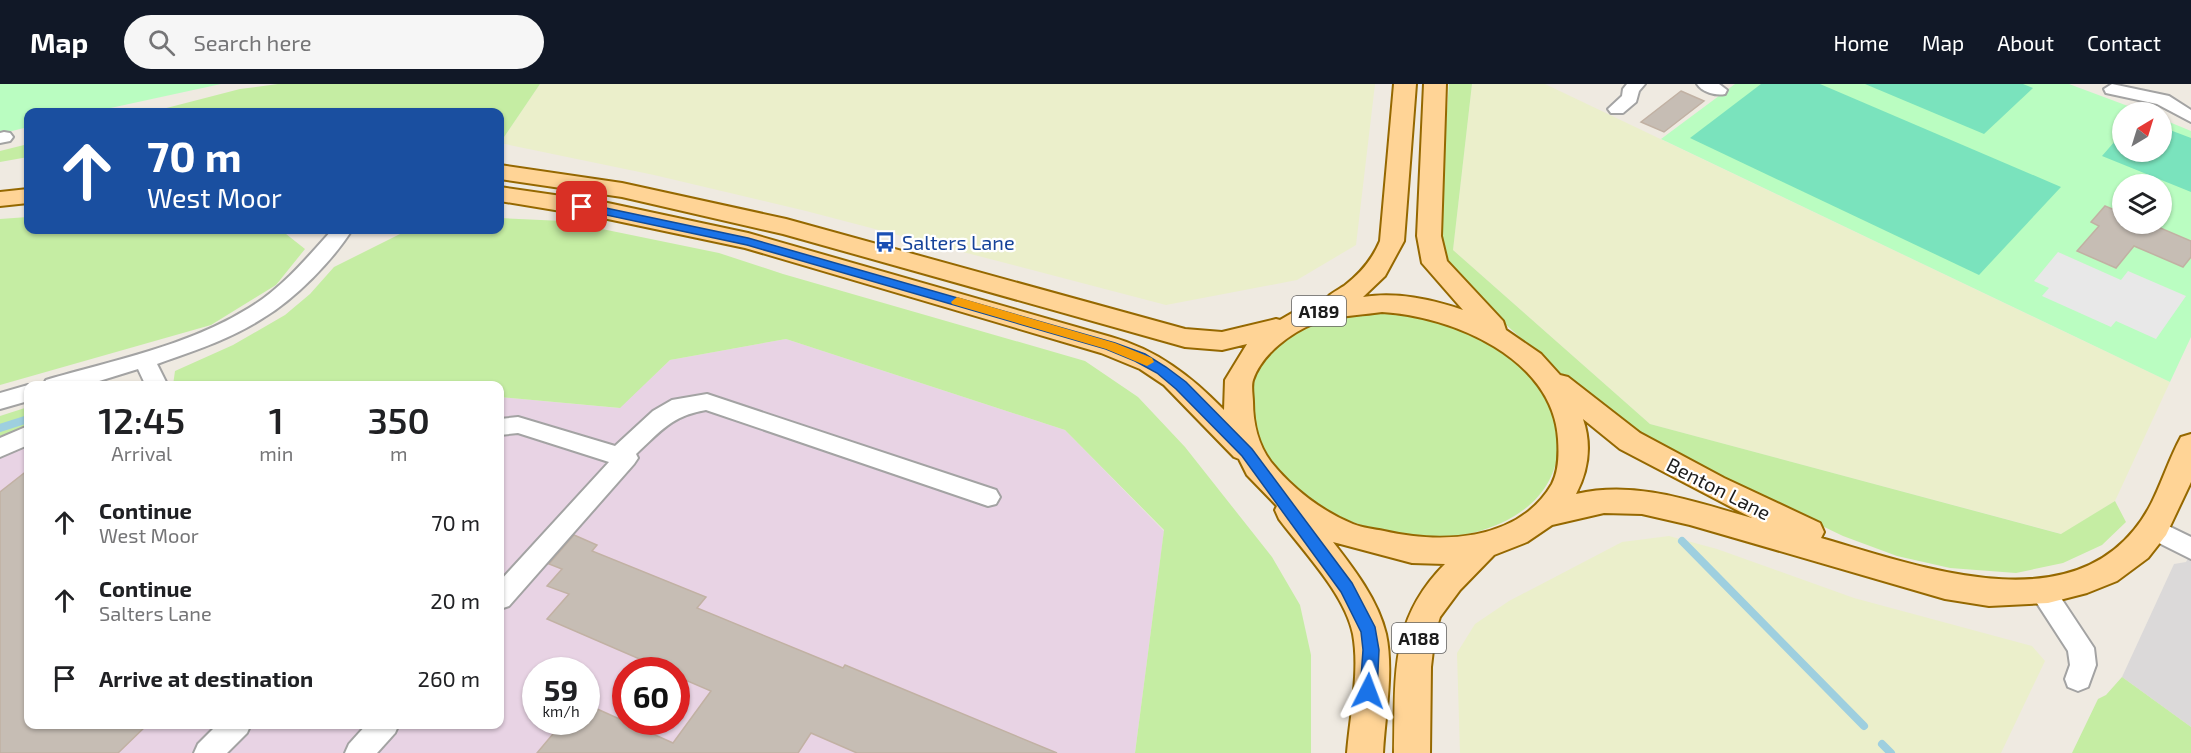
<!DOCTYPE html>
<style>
body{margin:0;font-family:"Exo 2",sans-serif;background:#f6f6f6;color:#202124;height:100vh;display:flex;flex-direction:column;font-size:22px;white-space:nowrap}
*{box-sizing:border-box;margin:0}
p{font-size:20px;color:#757577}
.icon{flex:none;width:33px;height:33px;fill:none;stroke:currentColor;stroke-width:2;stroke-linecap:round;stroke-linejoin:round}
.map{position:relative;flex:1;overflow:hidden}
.sheet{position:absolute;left:24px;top:297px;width:480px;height:348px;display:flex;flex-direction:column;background:#fff;border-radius:12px;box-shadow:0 2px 4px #0004}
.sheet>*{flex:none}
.banner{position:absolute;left:24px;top:24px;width:480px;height:126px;border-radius:12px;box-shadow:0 2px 4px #0004;background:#1a4fa0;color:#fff;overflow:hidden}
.needle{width:39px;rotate:38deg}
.buttons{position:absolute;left:2112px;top:18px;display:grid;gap:12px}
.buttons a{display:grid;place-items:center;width:60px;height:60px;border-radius:50%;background:#fff;box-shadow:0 2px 4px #0004;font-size:30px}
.speed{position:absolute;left:522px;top:573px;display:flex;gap:12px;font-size:30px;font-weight:700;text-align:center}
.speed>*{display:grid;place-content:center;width:78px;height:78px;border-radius:50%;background:#fff;box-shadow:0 2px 4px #0004;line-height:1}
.speed small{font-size:15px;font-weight:400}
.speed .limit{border:9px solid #d22;background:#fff;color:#111}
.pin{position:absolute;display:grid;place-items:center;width:51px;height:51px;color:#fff;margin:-26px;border-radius:12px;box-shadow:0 3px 9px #0006}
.me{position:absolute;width:66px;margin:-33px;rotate:3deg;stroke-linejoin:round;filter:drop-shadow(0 0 4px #0008)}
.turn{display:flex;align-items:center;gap:21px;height:126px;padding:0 24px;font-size:27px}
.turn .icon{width:78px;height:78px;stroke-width:2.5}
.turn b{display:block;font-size:42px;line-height:51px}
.eta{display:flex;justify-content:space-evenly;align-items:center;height:102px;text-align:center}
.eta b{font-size:36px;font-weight:600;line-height:42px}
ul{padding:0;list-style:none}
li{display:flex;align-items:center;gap:18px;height:78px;padding:0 24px}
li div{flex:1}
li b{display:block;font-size:22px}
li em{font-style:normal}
header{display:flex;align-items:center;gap:36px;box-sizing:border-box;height:84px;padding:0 30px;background:#111827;color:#fff}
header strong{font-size:28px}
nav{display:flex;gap:33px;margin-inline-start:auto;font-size:21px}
.search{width:420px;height:54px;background:#f6f6f6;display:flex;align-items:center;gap:15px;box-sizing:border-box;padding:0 21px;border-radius:33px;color:#757577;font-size:22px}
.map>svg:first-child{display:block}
</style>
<header>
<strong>Map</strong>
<div class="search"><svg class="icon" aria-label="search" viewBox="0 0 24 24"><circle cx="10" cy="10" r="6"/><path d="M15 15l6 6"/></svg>Search here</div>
<nav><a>Home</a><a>Map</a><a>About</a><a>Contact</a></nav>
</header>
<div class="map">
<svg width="2191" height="669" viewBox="0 0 2191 669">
<rect width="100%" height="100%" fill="#efeae1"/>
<polygon fill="#dbd9d9" points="2191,469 2191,643 2122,593 2174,480 2186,478"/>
<path fill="#e8d3e4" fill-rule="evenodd" d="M786 255 1065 346 1164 447 1135 669H0V352L28 343V640H500V313L619 324 670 276ZM536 586H586V638H536ZM626 586H676V638H626Z"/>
<g fill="#ebefcb">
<polygon points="540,0 1375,0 1356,161 1297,196 1166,221 806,127 654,91 500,59"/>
<polygon points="1472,0 1545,0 2170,298 2115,417 2062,450 1650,340 1453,166"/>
<polygon points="1669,452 1717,465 1854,514 2032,562 2045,577 2001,669 1460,669 1457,569 1475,540 1509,517 1622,458"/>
</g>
<g fill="#c5eda3">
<polygon points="278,0 540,0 500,59 500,28 151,28 240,5"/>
<polygon points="1449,0 1472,0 1453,166 1650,340 2061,450 2115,417 2126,438 2102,461 2063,479 2016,489 1950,484 1897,472 1843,452 1641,355 1605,330 1463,202 1437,162"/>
<polygon points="28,60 28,73 0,78 0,67"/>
<polygon points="28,133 28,146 281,146 305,165 276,201 211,241 0,301 0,135"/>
<polygon points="500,134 563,137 719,169 783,190 1085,277 1138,313 1185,363 1272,473 1300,521 1311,571 1311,669 1135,669 1164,446 1065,346 786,255 670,276 620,324 500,313 500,302 173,301 175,287 233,261 285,231 310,210 334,183 408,146 500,146"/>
<path d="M1369 228C1440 228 1552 267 1558 351 1561 385 1544 414 1516 431 1481 453 1438 457 1398 450 1364 443 1329 433 1302 411 1240 359 1226 277 1311 240 1330 233 1350 231 1369 228Z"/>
<polygon points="28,323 28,343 0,352 0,332"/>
<polygon points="2122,593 2191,643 2191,669 2072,669 2098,615 2106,611"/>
</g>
<g fill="#bafdc1" fill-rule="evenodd">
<polygon points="0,0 221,0 92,28 28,28 28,43 0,50"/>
<path d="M1735 0H2069L2144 28H2122V68H2162V35L2191 47V253L2170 298 1661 55ZM2122 100H2162V140H2122Z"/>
</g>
<g fill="#7ae3bd">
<polygon points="1761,0 1820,0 2061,103 1979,191 1690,54"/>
<polygon points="1865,0 2023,0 2033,4 1984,50"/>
<polygon points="2162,43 2191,54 2191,108 2102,72 2122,49 2122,68 2162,68"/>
</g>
<polygon fill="#e8e8e8" points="2058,168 2121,196 2128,187 2186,212 2156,255 2116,237 2111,243 2042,212 2049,204 2034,197"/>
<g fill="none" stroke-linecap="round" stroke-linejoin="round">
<g stroke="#9ecfdf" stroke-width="8">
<polyline points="0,344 28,335"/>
<polyline points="1682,457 1864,642"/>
<polyline points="1882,660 1891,669"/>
</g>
</g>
<g fill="#c6bdb4" stroke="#c1b1a3" stroke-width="1.5">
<polygon points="1681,7 1704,17 1664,48 1641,38"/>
<polygon points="2105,122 2122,129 2122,140 2151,140 2191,157 2191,173 2183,183 2134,162 2116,184 2077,167 2099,142 2091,138"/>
<polygon points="28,386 28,640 148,640 118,669 0,669 0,408"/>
<polygon points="574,451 597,461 592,467 706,513 697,524 843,584 845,581 1057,669 857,669 811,649 798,669 537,669 563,638 586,638 586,620 673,659 711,607 676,592 676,586 665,586 547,535 569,510 547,502 562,485 549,480"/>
</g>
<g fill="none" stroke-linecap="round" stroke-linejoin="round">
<g stroke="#a3a3a3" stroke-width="4">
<g id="minor">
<polygon points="1627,0 1645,0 1639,7 1636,18 1623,29 1611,29 1608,25 1622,12 1623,5"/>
<path d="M1697 0H1719L1727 6 1725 10C1716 12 1702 8 1697 0Z"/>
<polygon points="2112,0 2169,12 2191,26 2191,38 2157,20 2106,9 2104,5"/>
<polygon points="4,48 10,49 13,53 10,57 0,59 0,49"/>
<path d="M332 146H352C332 177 295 215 263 234 231 255 193 267 157 280L168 302H146L138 285 83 302H43L46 296C114 276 188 262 249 224 282 204 307 174 332 146Z"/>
<polygon points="28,301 28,317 0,325 0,309"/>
<path d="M707 310 996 406 1000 413 996 420 988 422 706 326C671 332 661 347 636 370L638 374 634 380 509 522 500 525V497L609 378 518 349 500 351V335L518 333 615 362 653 327 672 316Z"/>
<polygon points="28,342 28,361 0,373 0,354"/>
<polygon points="2154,435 2191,453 2191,475 2145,452 2142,445 2145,438"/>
<polygon points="2042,496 2051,499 2094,564 2096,581 2088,603 2078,607 2068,603 2065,595 2070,581 2068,567 2029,507 2033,499"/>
<polygon points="218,640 251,640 247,649 227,669 194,669 198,660"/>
<polygon points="367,640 399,640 395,649 377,669 345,669 349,660"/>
</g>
</g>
<g stroke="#956800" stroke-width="4">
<g id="major">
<path d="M1394 0H1416L1404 157 1385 192 1363 213C1398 208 1430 215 1463 226L1422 179 1417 152 1424 0H1446L1441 152 1447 177 1503 237 1506 246 1541 270 1560 291 1568 293 1640 349 1724 394 1820 439 1824 448 1821 454C1913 480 2060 537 2134 446 2157 419 2164 384 2181 353L2191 350V398L2166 451 2148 474 2117 497 2087 509 2048 519 1989 522 1945 515 1690 441 1642 430 1604 429 1552 441 1527 458 1494 471 1460 506 1440 533 1435 549 1431 583 1430 669H1394C1396 594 1388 537 1445 480L1412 479 1333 458C1354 485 1378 516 1386 550 1394 588 1385 631 1383 669H1347C1350 631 1360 588 1353 550 1345 510 1303 467 1279 435L1275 426 1277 422 1247 391 1239 375 1234 373 1164 301 1140 285 1101 269 745 164 603 134 500 117V103L603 118 748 149 1111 253C1157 266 1191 292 1224 326L1225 296 1247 260 1222 266 1185 263 783 150 622 113 500 95V81L622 99 786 135 1185 245 1222 248 1276 235 1280 236 1299 225 1322 220C1327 211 1336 207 1344 202 1361 189 1372 176 1380 157ZM1382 228C1452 232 1553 274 1558 355 1559 370 1559 386 1552 400 1518 458 1441 460 1384 447 1374 445 1363 444 1353 440 1321 427 1292 404 1271 378 1258 361 1253 338 1253 318 1253 312 1251 302 1253 296 1262 270 1290 249 1315 239 1333 232 1362 231 1382 228ZM1583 335 1620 365 1752 434C1694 418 1637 396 1576 410 1588 387 1592 361 1583 335Z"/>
<polygon points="28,105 28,119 0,122 0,108"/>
</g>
</g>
<use href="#minor" fill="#fff" fill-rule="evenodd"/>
<use href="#major" fill="#ffd496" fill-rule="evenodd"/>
</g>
<polygon fill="#1a73e8" stroke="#114b97" stroke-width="1.5" points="582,119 748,154 1115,259 1145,270 1166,283 1186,298 1252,365 1352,499 1375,543 1379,566 1377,607 1374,612 1368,614 1363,612 1360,607 1363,566 1361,548 1341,508 1242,372 1176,305 1157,289 1135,277 1106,265 747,161 578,125 578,120"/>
<polygon fill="#f59e0b" points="957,213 1115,259 1152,274 1154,278 1147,282 1106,265 952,220 951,218"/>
<defs>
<g id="bus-bare" transform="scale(1.62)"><path d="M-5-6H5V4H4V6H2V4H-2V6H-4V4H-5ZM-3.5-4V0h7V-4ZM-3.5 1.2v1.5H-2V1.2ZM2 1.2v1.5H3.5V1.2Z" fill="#1a4fb4" stroke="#fff" stroke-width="2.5" paint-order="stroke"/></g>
</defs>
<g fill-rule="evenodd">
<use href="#bus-bare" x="885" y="158"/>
</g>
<g text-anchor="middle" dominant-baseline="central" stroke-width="4.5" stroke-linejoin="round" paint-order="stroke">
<g fill="#fff" stroke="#606060" stroke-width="1.5">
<rect x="1292" y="212" width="54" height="30" rx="4.5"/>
<rect x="1392" y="539" width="54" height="30" rx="4.5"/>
</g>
<g font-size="18" font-weight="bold" fill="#1c1c1c">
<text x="1319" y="227">A189</text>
<text x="1419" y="554">A188</text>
</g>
<g font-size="20" fill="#164399" stroke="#fff" text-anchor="start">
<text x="902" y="158">Salters Lane</text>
</g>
<g font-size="20" fill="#1c1c1c" stroke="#fff">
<text transform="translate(1719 404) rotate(27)">Benton Lane</text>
</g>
</g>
</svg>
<div class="buttons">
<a><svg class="needle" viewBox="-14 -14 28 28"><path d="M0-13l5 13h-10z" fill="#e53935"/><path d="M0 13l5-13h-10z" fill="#757577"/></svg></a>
<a><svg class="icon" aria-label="layers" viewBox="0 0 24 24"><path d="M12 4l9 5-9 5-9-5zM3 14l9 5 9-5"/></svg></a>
</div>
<div class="speed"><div>59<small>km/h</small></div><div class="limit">60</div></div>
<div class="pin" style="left:582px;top:123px;background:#d93025"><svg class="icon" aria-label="arrive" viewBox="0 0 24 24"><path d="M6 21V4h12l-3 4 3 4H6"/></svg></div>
<svg class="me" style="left:1368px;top:607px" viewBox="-20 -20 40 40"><path d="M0-17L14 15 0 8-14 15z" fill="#1a73e8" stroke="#fff" stroke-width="4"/></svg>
<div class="banner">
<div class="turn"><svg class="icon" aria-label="ahead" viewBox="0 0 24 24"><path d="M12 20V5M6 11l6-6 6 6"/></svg><div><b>70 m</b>West Moor</div></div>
</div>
<section class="sheet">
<div class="eta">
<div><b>12:45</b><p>Arrival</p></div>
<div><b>1</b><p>min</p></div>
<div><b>350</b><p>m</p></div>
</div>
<ul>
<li><svg class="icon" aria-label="ahead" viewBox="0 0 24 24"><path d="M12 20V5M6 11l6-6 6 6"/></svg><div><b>Continue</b><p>West Moor</p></div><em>70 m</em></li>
<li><svg class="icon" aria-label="ahead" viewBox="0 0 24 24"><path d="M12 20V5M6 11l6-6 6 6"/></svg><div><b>Continue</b><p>Salters Lane</p></div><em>20 m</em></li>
<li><svg class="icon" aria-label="arrive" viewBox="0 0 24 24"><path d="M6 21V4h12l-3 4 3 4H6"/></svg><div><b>Arrive at destination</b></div><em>260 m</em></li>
</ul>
</section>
</div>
